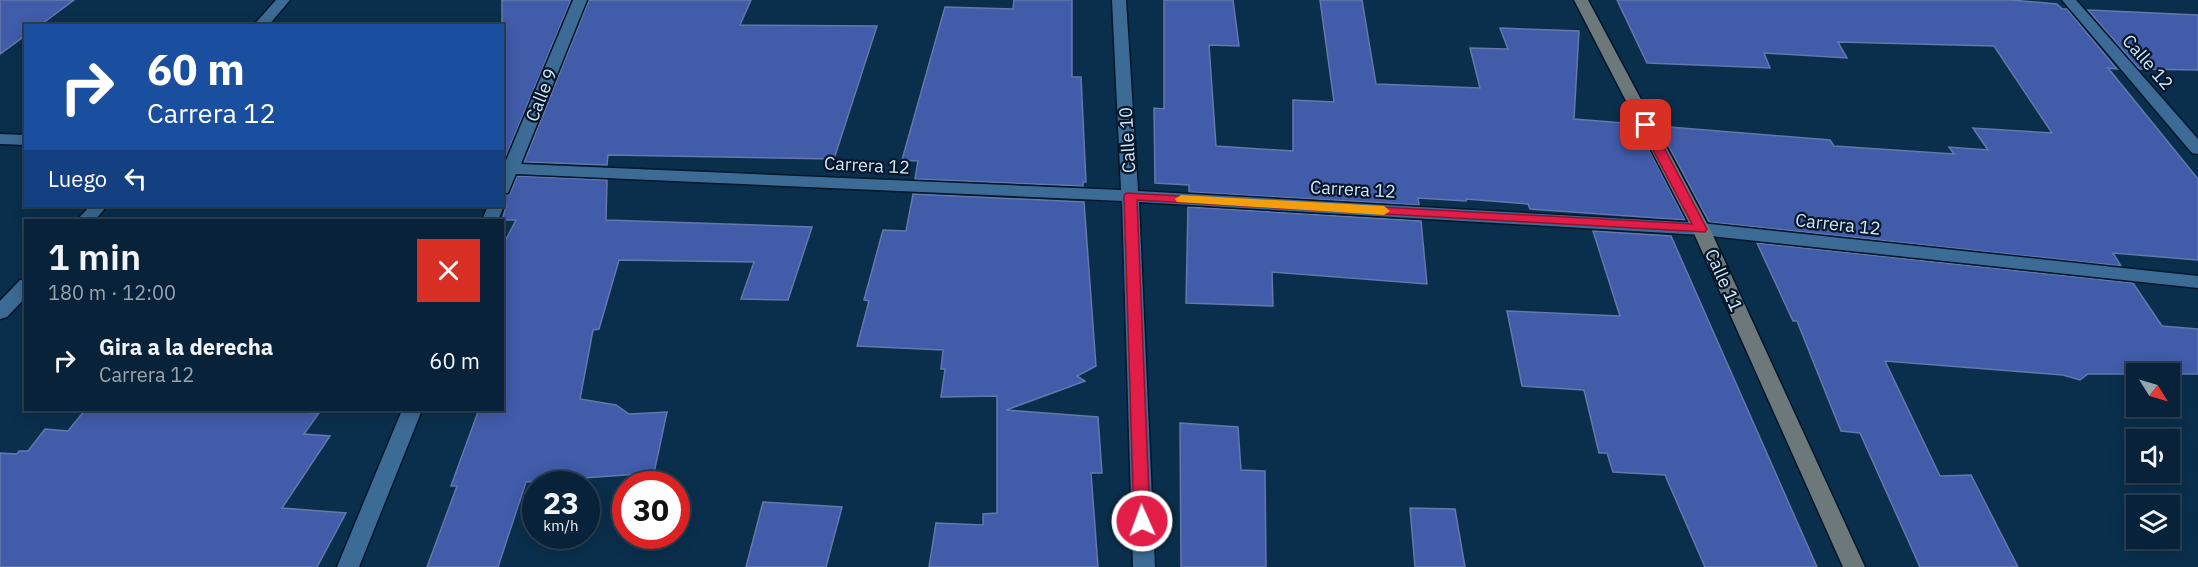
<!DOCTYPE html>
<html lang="es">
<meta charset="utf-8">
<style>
body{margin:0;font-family:"IBM Plex Sans",sans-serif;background:#162f44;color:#f1f3f6;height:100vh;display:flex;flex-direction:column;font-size:22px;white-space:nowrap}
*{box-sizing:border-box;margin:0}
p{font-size:20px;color:#98a4ae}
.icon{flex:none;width:33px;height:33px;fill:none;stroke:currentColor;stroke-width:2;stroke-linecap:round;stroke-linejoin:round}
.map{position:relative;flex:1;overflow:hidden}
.sheet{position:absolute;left:24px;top:219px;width:480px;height:192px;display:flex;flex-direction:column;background:#082339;border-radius:0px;box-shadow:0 3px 15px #0003,0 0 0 2px #294053}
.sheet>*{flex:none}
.banner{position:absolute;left:24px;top:24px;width:480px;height:183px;border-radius:0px;box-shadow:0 3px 15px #0003,0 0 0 2px #294053;background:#1a4fa0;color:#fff;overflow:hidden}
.needle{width:39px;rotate:127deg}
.buttons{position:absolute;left:2126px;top:363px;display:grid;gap:12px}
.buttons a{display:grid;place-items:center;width:54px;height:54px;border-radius:0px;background:#082339;box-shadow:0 3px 15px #0003,0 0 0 2px #294053;font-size:30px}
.speed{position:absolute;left:522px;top:471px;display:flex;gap:12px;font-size:30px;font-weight:700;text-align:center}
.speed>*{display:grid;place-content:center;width:78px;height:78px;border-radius:50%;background:#082339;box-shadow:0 3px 15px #0003,0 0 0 2px #294053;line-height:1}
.speed small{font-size:15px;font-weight:400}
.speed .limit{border:9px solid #d22;background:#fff;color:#111}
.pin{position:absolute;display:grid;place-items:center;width:51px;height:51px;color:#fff;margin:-26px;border-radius:12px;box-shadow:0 3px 9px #0006}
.me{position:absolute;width:66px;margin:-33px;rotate:358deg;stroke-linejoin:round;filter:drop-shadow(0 0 4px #0008)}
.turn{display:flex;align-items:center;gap:21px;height:126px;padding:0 24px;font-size:27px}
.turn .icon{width:78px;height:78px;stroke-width:2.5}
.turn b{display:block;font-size:42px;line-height:51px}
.then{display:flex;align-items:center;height:57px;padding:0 24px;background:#0003;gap:12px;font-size:22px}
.round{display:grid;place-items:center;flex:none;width:63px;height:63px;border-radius:0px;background:#162f44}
.head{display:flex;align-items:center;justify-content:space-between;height:102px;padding:0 24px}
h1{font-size:36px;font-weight:600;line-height:45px}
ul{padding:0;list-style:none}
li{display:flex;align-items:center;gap:18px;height:78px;padding:0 24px}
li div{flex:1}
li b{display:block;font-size:22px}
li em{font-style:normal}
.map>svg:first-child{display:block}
</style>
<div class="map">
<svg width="2198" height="567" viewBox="0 0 2198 567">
<rect width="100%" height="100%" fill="#0a2f4c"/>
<g fill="#415ca9" stroke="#6378ac" stroke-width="1.5">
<polygon points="0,0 74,0 39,26 26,26 26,35 0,54"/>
<polygon points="502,0 571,0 504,161 502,161"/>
<polygon points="589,0 751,0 740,25 877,26 834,159 608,155 607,165 524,162"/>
<polygon points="1014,0 1072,0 1072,77 1081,77 1086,182 1083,182 1083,186 915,179 918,161 902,160 945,7 1013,9"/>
<polygon points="1164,0 1233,0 1239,46 1209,45 1216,146 1293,151 1293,100 1334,102 1320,0 1362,0 1376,84 1480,88 1470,48 1508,49 1500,28 1579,31 1574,119 1636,124 1685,220 1530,209 1528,204 1466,199 1466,201 1418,198 1419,205 1189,192 1189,185 1155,183 1154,108 1164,109"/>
<polygon points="1617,0 2011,0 2057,4 2062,9 2067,9 2117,69 2108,68 2198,179 2198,260 2113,253 2121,266 1709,222 1658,126 1830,140 1834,146 1954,154 1949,147 1988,150 1973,128 2052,133 1994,46 1838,42 1847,58 1764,53 1770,68 1647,63"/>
<polygon points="2088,10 2198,15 2198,70 2139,69"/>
<polygon points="517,176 607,180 606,220 812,227 788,300 741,299 754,262 619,260 599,329 593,330 580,399 616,405 629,414 667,412 654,473 526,482 498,567 427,567 457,486 451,486 478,412 502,410 502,247 516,220 502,220 506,207 502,196 510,194"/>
<polygon points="913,194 1084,202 1096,366 1077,376 1085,381 1006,410 1098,417 1102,473 1091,473 1098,567 929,567 936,523 983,525 983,514 997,513 997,396 941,397 945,369 941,369 943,350 857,346 869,301 864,300 883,230 906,231"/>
<polygon points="1188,207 1421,221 1427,284 1272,272 1273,306 1186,303"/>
<polygon points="1593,231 1671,236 1817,567 1705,567 1665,475 1613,472 1607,453 1599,453 1584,390 1522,386 1507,311 1620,316"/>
<polygon points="1757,243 2133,283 2162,326 2198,329 2198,374 2088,374 2080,380 2063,375 1885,361 1940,476 1971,475 2018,567 1920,567 1860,433 1841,431 1797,321 1793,321"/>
<polygon points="85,410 304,410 302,412 319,413 304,434 330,436 282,508 346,513 317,567 0,567 0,453 17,454 19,451 28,451 45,429 68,431"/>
<polygon points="1180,423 1238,427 1241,470 1265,471 1266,567 1181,567"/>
<polygon points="763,502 842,507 826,567 746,567"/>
<polygon points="1410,508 1455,509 1465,567 1415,567"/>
</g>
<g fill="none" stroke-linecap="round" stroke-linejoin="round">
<g stroke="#00162a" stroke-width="3">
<g id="street">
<polygon points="276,0 290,0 268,26 253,26"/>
<polygon points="573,0 587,0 521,164 1121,190 1112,0 1126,0 1138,191 1701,223 2198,276 2198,288 1701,235 1139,202 1155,567 1133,567 1122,201 516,174 508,193 502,194 502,163 505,163"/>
<polygon points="2062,0 2076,0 2198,139 2198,154 2192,153"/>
<polygon points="0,134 26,135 26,145 0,144"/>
<polygon points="502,203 504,206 498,220 482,220 488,206 502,206"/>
<polygon points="90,206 107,206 95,220 77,220"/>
<polygon points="26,279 26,297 7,317 0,319 0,301 20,280"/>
<polygon points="402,410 422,410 359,567 337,567"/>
</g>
</g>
<g stroke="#00162a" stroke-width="3">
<polygon id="secondary" points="1574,0 1588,0 1710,229 1865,567 1843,567 1692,229"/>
</g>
<use href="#street" fill="#3c6b95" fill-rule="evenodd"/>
<use href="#secondary" fill="#6d787b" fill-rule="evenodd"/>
</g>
<polygon fill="#e11d48" stroke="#92132f" stroke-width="1.5" points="1646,121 1652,125 1707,229 1705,232 1137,200 1150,521 1148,526 1142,528 1136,526 1134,521 1124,196 1126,193 1692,224 1640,125"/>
<polygon fill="#f59e0b" points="1181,195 1384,206 1390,211 1384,215 1177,202 1175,199"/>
<g text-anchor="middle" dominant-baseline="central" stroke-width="4.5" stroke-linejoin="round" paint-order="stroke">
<g font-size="18" fill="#d3e7fa" stroke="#041627">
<text transform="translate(2148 62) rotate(49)">Calle 12</text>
<text transform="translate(541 95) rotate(-68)">Calle 9</text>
<text transform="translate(1127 140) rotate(-93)">Calle 10</text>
<text transform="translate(867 165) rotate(3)">Carrera 12</text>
<text transform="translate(1353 189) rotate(3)">Carrera 12</text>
<text transform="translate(1838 224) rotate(6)">Carrera 12</text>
<text transform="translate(1724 280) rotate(66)">Calle 11</text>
</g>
</g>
</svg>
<div class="buttons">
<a><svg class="needle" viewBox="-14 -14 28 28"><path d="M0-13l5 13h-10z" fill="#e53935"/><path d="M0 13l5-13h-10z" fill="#98a4ae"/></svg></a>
<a><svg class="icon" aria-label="sound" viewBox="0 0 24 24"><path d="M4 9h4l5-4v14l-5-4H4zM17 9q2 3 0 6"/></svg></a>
<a><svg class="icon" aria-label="layers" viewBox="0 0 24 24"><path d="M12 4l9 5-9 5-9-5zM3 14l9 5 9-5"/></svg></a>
</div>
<div class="speed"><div>23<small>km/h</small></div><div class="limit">30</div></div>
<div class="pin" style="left:1646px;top:125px;background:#d93025"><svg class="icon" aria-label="arrive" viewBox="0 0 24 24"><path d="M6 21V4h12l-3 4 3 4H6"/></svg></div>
<svg class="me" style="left:1142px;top:521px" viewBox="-20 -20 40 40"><circle r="17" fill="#e11d48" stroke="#fff" stroke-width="3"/><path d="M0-11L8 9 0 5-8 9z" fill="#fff"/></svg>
<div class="banner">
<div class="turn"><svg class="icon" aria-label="right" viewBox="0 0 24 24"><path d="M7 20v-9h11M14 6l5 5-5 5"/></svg><div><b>60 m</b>Carrera 12</div></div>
<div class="then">Luego<svg class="icon" aria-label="left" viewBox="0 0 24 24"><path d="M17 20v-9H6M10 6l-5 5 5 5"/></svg></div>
</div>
<section class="sheet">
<div class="head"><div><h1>1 min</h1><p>180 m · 12:00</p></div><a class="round" style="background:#d93025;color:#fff"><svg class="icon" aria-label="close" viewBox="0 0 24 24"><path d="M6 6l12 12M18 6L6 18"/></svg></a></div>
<ul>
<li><svg class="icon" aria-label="right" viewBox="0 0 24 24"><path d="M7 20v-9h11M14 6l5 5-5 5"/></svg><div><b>Gira a la derecha</b><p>Carrera 12</p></div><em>60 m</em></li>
</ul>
</section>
</div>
